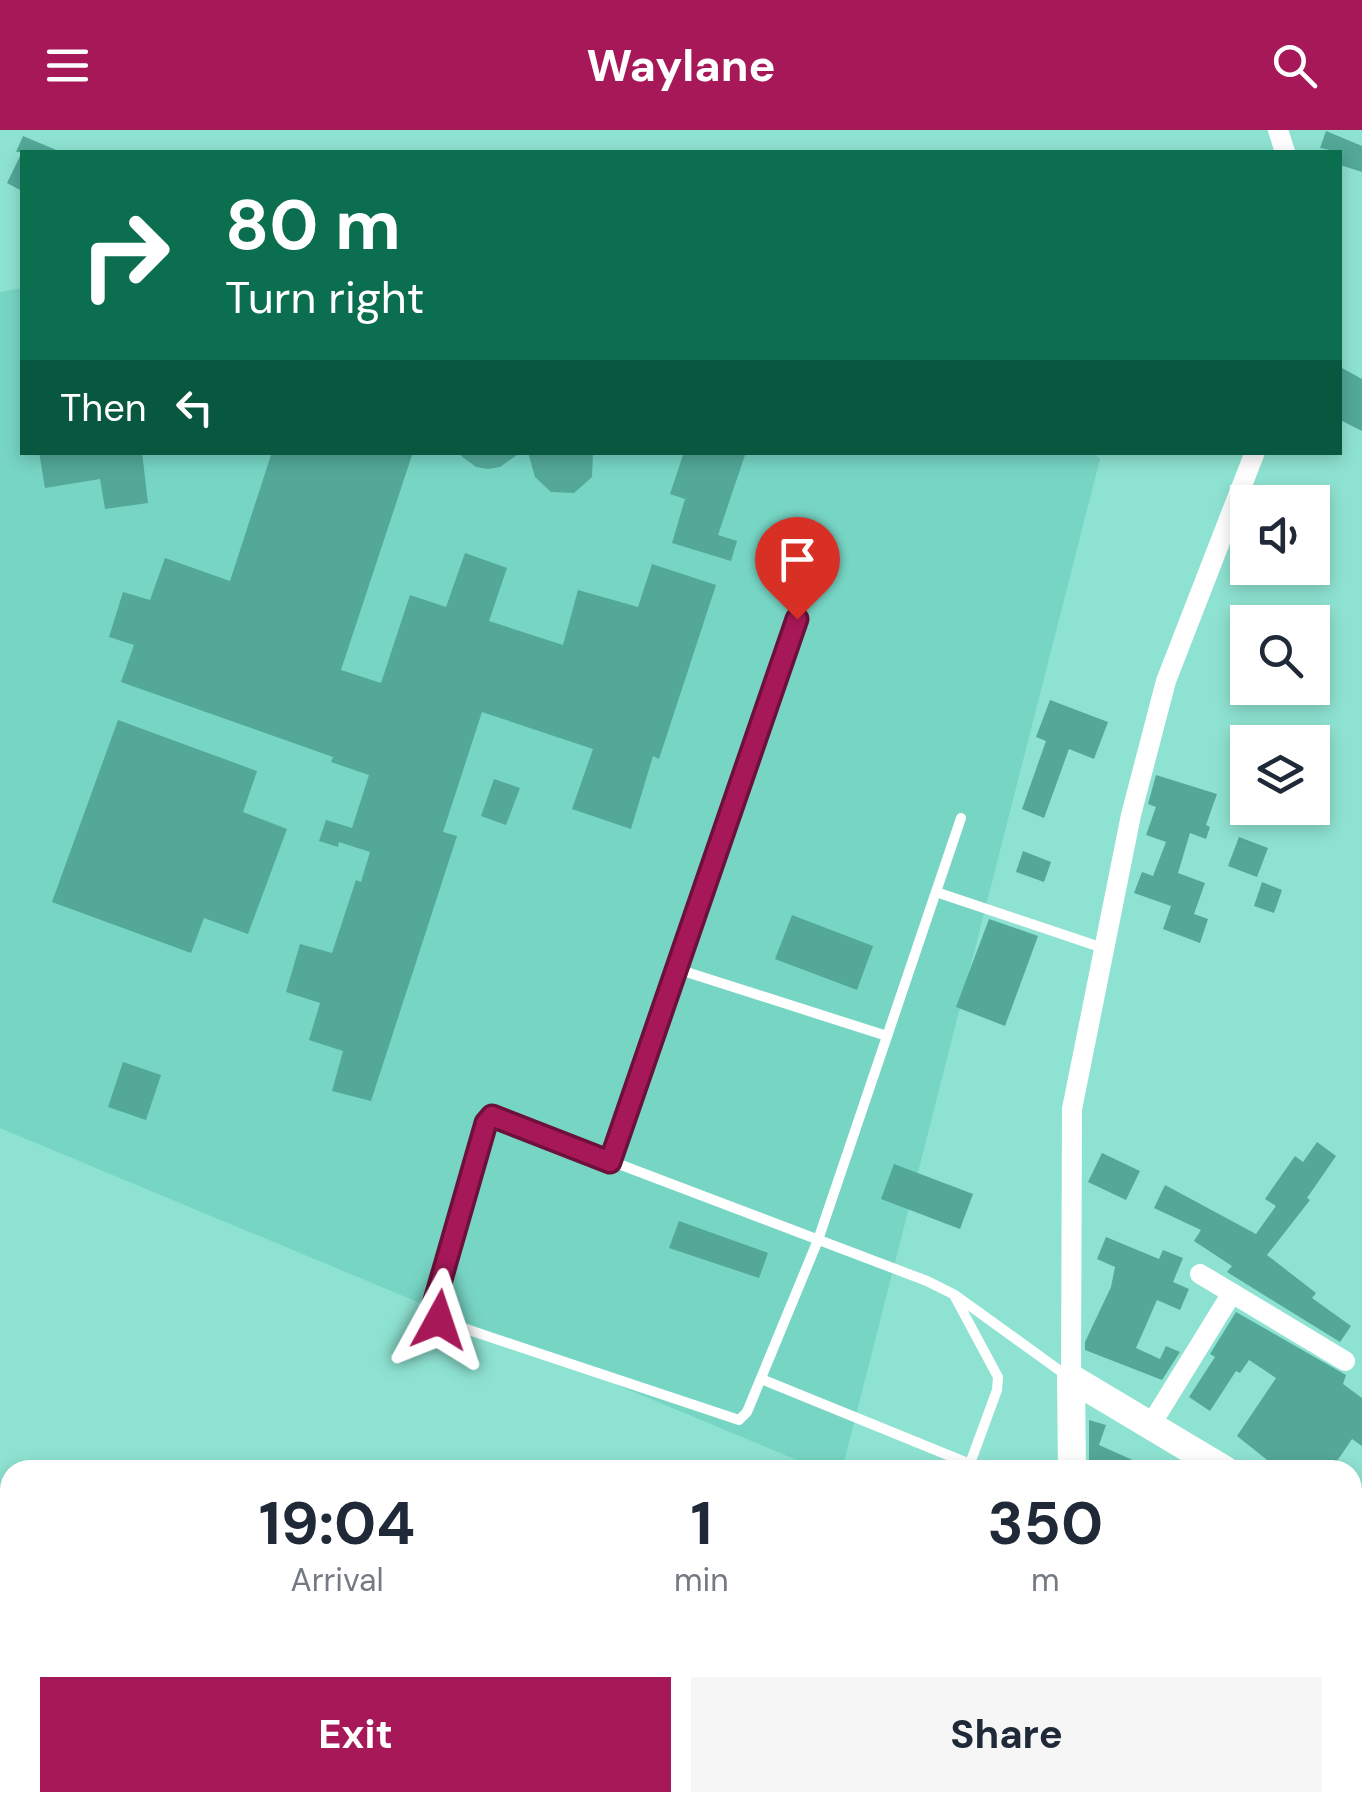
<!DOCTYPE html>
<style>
body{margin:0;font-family:"DM Sans",sans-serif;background:#f6f6f7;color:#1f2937;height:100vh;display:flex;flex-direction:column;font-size:38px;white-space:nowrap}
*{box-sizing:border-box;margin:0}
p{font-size:32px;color:#747a83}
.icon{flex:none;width:55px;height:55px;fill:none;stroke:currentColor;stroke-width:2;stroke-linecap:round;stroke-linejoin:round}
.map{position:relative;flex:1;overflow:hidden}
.sheet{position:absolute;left:0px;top:1330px;width:1362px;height:352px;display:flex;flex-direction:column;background:#fff;border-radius:30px 30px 0 0;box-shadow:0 5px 15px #0003}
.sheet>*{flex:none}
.guide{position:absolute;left:20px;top:20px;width:1322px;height:305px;border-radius:0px;box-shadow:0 5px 15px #0003;background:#0b6e4f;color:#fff;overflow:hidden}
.tools{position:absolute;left:1230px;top:355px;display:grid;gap:20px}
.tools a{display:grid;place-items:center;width:100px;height:100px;border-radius:0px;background:#fff;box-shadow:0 5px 15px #0003;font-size:50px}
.pin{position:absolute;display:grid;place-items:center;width:85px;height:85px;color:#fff;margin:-102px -42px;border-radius:50% 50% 50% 0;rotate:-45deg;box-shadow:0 0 10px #0007}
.pin .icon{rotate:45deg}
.me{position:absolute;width:110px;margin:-55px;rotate:5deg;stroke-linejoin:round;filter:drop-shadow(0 0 8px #0008)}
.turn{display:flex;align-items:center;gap:35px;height:210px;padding:0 40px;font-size:45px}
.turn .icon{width:130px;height:130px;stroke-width:2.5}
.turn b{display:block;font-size:70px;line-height:85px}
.then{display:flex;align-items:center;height:95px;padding:0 40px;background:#0003;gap:20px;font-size:38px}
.eta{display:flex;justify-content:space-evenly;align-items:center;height:170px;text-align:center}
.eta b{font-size:60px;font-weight:700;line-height:70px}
.primary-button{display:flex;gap:20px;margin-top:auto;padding:20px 40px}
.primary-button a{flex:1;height:115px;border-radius:0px;background:#a71859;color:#fff;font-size:40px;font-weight:700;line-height:115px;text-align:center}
.primary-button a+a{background:#f6f6f7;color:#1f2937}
header{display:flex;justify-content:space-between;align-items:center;height:130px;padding:0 40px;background:#a71859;color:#fff;font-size:45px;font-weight:700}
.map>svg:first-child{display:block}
</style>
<header><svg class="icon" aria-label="menu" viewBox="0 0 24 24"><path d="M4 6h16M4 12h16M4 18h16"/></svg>Waylane<svg class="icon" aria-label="search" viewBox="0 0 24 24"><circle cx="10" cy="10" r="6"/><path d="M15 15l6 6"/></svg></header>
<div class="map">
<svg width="1362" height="1682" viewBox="0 0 1362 1682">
<rect width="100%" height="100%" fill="#8ee2d1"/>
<g fill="#77d5c4">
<polygon points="22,158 22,322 1092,322 1100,329 842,1340 821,1340 0,998 0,162"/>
<polygon points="10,1485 10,1672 126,1673 122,1682 0,1682 0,1507"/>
</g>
<g fill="#53a898">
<polygon points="1326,1 1362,16 1362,42 1340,35 1340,22 1320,18"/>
<polygon points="23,6 61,22 22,22 22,61 7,53 22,22 16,22"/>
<polygon points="1340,237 1362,249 1362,301 1340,290"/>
<polygon points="39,322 142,322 148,373 105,379 100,349 45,358"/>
<polygon points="272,322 413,322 341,540 381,553 410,465 446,477 465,423 507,438 489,491 563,515 578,460 638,477 652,434 716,455 659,629 653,626 631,699 572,679 593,619 482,582 443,702 457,706 371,971 332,961 343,921 309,910 320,873 286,862 300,814 332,823 356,750 361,752 370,722 339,712 338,717 319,711 326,690 352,698 369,645 331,632 333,627 121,552 134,515 109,507 123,462 150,470 165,428 230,451"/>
<polygon points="456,322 521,322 500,337 488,339 476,337"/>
<polygon points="528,322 593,322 592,347 574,363 551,362 535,347"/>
<polygon points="684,322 746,322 718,405 737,411 731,431 672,413 685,369 670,364"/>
<polygon points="788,407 813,416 798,457 774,449"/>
<polygon points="1050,570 1108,592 1094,629 1069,619 1044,688 1022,679 1046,611 1036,607"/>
<polygon points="118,590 257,641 243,682 287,699 248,804 204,788 191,823 52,772"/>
<polygon points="1156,645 1217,664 1206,695 1210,697 1206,709 1190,703 1178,743 1205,753 1194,784 1208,789 1200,813 1163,799 1171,776 1134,763 1142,742 1153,746 1166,712 1146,705 1156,677 1148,674"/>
<polygon points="494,649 520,658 506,695 481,686"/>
<polygon points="1239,707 1268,718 1257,747 1228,736"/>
<polygon points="1023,721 1051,732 1044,752 1016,742"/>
<polygon points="1262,752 1282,760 1274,783 1254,776"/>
<polygon points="792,785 873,816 857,860 775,829"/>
<polygon points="989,789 1038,806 1005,896 956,877"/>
<polygon points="123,932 161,945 146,990 108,977"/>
<polygon points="1317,1012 1336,1026 1307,1068 1310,1070 1267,1125 1316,1163 1312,1168 1351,1196 1340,1212 1227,1142 1232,1136 1194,1111 1201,1100 1154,1078 1165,1055 1256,1104 1276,1076 1265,1069 1295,1026 1303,1032"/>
<polygon points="1102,1023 1140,1041 1126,1070 1088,1052"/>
<polygon points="894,1034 973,1064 960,1099 881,1069"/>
<polygon points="679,1091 768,1123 759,1148 669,1118"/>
<polygon points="1106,1107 1159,1129 1163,1120 1183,1128 1173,1152 1189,1159 1180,1180 1157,1170 1136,1218 1160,1229 1166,1216 1180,1222 1162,1250 1085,1220 1085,1212 1111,1157 1115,1137 1097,1129"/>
<polygon points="1236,1182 1346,1245 1343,1254 1362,1268 1362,1316 1352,1309 1331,1340 1280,1340 1237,1306 1276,1248 1249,1230 1240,1243 1236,1241 1210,1281 1189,1267 1215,1227 1210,1224"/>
<polygon points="1089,1290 1106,1295 1099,1315 1155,1340 1089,1340"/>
</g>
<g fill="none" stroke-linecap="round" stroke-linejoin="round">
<g stroke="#fff" stroke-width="10">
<polyline points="961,688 818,1110 747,1282 739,1290 439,1190 432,1181 486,993 492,986 927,1151 955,1165 1070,1248"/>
<polyline points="936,762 1106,819"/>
<polyline points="677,839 887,906"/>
<polyline points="610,1032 797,489"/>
<polyline points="955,1167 998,1247 997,1260 968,1339"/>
<polyline points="761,1249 970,1334"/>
<polyline points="0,1667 10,1641"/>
</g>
<g stroke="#fff" stroke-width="20">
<polyline points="1278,0 1285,22"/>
<polyline points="1200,1144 1345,1231"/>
<polyline points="1071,1248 1072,979 1131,685 1166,551 1255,322"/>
<polyline points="1150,1296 1232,1163"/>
<polyline points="1352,1629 1362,1634"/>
<polyline points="1220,1672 1222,1682"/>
</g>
<g stroke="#fff" stroke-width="28">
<polyline points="1071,1248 1225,1340"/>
<polyline points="1071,1248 1072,1340"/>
<polyline points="1352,1416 1362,1422"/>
<polyline points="1098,1672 1098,1682"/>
</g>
</g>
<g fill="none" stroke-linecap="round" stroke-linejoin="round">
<g stroke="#6d103a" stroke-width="25">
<polyline id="route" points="439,1190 432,1181 486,993 492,986 610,1032 797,489"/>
</g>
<use href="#route" stroke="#a71859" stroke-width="18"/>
</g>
</svg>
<div class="tools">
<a><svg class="icon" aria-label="sound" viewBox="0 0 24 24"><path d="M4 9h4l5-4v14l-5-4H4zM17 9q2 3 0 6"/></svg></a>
<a><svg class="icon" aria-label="search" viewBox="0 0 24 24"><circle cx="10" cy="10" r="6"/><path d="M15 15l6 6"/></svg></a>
<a><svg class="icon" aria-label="layers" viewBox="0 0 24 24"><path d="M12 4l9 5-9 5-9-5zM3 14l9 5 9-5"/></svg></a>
</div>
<div class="pin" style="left:797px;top:489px;background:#d93025"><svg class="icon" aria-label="arrive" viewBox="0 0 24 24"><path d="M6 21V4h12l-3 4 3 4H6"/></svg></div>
<svg class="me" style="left:439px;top:1190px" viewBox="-20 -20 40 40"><path d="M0-17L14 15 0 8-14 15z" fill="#a71859" stroke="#fff" stroke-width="4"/></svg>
<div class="guide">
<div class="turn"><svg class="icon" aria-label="right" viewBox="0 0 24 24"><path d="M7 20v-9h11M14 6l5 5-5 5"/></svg><div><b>80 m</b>Turn right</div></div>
<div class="then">Then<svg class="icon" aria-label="left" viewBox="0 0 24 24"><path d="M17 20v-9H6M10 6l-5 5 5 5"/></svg></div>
</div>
<section class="sheet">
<div class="eta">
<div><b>19:04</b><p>Arrival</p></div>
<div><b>1</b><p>min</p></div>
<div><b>350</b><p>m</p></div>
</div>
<div class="primary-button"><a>Exit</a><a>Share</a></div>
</section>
</div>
